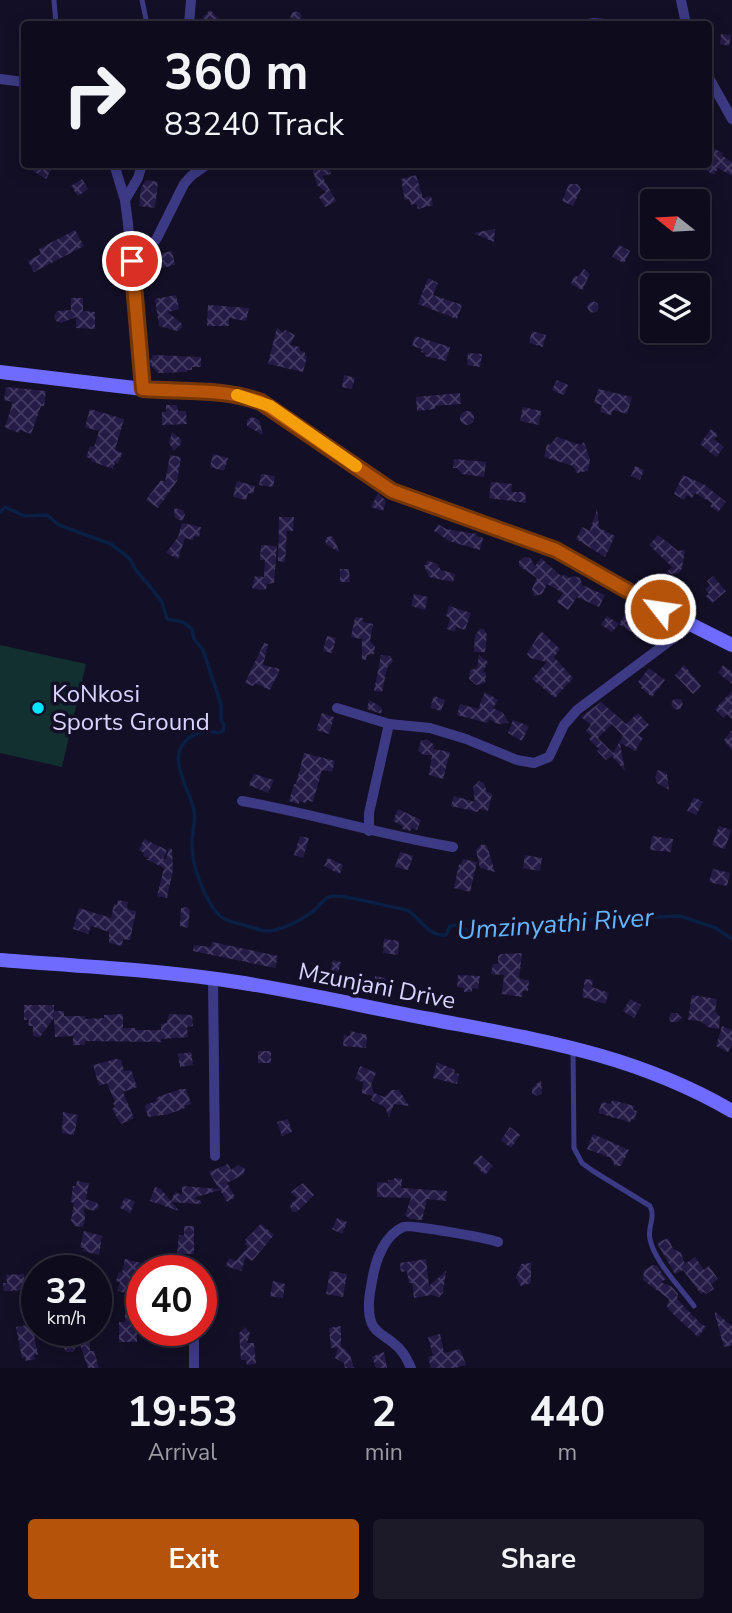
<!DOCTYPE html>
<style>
body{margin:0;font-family:"Nunito Sans",sans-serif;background:#1c1929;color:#f1f3f6;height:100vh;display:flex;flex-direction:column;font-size:26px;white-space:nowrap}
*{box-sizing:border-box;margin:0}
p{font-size:23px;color:#9b9ba3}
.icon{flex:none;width:38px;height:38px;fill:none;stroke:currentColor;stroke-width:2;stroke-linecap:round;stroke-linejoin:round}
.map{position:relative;height:1368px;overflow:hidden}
.details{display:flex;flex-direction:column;background:#0e0b1c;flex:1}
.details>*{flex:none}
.banner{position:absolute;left:21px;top:21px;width:691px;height:147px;border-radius:7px;box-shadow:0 4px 18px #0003,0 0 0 2px #2e2b3b;background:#0e0b1c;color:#f1f3f6;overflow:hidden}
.needle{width:46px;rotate:288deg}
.fabs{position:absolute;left:640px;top:189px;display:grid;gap:14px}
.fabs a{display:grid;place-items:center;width:70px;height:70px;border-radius:7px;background:#0e0b1c;box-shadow:0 4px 18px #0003,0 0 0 2px #2e2b3b;font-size:35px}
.speed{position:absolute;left:21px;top:1255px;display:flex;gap:14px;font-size:35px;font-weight:700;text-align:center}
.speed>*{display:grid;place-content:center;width:91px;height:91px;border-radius:50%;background:#0e0b1c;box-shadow:0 4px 18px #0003,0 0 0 2px #2e2b3b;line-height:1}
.speed small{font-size:18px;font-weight:400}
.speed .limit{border:10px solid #d22;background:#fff;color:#111}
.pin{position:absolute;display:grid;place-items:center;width:60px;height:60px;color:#fff;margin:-30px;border:4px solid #fff;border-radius:50%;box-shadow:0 2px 7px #0007}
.me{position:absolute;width:77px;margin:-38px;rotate:300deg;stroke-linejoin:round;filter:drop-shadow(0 0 5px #0008)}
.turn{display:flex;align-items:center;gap:24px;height:147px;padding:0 28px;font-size:32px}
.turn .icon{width:91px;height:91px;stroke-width:2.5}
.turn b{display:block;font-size:49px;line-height:60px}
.eta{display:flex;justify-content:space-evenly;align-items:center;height:119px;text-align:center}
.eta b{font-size:42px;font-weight:700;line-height:49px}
.cta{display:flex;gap:14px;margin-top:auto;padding:14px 28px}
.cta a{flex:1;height:80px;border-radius:7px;background:#b45309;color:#fff;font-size:28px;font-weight:700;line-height:80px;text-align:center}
.cta a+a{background:#1c1929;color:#f1f3f6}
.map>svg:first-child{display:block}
</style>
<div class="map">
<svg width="732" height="1368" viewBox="0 0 732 1368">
<defs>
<pattern id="building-cross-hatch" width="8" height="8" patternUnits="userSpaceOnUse" patternTransform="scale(1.75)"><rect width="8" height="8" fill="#241b47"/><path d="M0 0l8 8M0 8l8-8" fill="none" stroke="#433b63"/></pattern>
</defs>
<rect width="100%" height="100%" fill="#130f26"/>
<polygon fill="#12302f" points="0,645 86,664 62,767 0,753"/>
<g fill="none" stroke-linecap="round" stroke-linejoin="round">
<path stroke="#0a1f44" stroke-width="3.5" d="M0 512 5 507 24 516 47 515 59 525 111 544 129 558 136 570 152 589 162 602 167 619 183 622 192 629 194 639 203 650 221 704V720L224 725 223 731 219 733C208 730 199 731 189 738 164 756 190 788 194 811 196 822 192 832 192 842 191 864 204 900 220 916 225 921 237 923 244 925 252 927 262 932 270 931 284 929 302 920 313 911 318 908 323 899 329 897 337 892 393 908 407 910 421 918 428 937 446 935L450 926 456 925 470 931 559 921 680 916 716 928 732 939"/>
</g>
<g fill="url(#building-cross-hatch)" fill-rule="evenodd">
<polygon points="210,10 224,24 208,24 202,18"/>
<circle cx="296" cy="17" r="5.5"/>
<polygon points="721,34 731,35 729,46 720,44"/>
<polygon points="709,146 723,153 721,155 732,162 732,176 718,168 714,175 696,164 709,164"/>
<polygon points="22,164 54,164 46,179"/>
<polygon points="311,164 329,164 331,174 322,176 336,201 325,207 319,197 326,192 317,185"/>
<polygon points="416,175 423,198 431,196 433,205 418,209 416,203 411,205 409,199 405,200 401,179"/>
<polygon points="82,179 88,189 78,196 71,186"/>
<polygon points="146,180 158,182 155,208 139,206 141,188"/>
<polygon points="569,184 577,184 581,189 573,206 562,201"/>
<polygon points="669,190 685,193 684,201 666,201"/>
<polygon points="495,229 494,242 473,233"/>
<polygon points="75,230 84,246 34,272 28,261 41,254 39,249"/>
<polygon points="619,245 630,251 624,263 612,257"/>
<polygon points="172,251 175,265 156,269 154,255"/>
<polygon points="584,269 590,274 582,290 571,284 575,275 578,277"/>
<polygon points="428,278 438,283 433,295 462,305 457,319 418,304"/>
<polygon points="176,295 179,309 168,312 182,324 182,328 177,331 159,326 155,299"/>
<polygon points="71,298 83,298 83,311 95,312 95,329 76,328 76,317 61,323 56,321 54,316 57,311 71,310"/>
<circle cx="593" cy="307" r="5.5"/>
<polygon points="208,305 249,308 246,321 229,318 229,326 207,326"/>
<polygon points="277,327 283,333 285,330 295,335 290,345 300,347 300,351 305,352 305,355 307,356 303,372 268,364"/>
<polygon points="532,331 546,335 543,347 529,343"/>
<polygon points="415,336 450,347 446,361 425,356 426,353 421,352 422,349 412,346"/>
<polygon points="468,353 482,354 480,367 467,365"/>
<polygon points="153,355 201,357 201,367 192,367 192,370 187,370 187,372 158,373 149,363"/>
<polygon points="344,375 355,378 352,389 342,387"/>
<polygon points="557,380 568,385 564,395 552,390"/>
<polygon points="6,387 46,391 44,406 41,406 31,434 20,430 19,433 5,427 13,402 4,400"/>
<polygon points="598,389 632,397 627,414 613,410 611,415 600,412 602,405 594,403"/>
<polygon points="460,393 461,404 435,406 435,409 417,411 416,397"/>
<polygon points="166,405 177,405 178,411 186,411 187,424 162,425 162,412 166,412"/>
<polygon points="523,407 541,411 539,425 520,421"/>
<polygon points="90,409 124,419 115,450 122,453 118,464 115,462 113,469 91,461 92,459 86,457 90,446 94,447 99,431 85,427"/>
<circle cx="467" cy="418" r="7"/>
<polygon points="252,417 259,420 263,435 247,426 247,420"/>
<polygon points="711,429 718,435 714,439 724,447 716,457 700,444"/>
<polygon points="172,432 181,439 181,444 174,451 169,443"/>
<polygon points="557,437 580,445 584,442 590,459 588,471 577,473 573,466 544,457 547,444 550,445"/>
<polygon points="213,454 228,458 224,471 210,467"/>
<polygon points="170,455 181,457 177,481 158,508 146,500 161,480 165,482"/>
<polygon points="454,459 486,462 484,477 462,474 457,468 453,468"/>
<polygon points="635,466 644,470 640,480 631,476"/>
<polygon points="261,474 275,476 273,487 259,485"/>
<polygon points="683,475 705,485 726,502 718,512 710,506 712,503 695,493 692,498 687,495 684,500 674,494"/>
<polygon points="237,481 255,486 253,494 248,493 246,500 233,497"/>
<polygon points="491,482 512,484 511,492 525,492 526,503 489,498"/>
<polygon points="378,493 386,501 383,511 371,507"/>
<polygon points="174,508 183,510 185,515 182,521 175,518"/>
<polygon points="597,509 599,528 615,536 605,557 576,539 582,527 590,531"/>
<polygon points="279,517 294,517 293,531 287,531 285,562 278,561"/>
<polygon points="182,523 201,527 199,537 194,536 193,540 185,538 178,559 166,553 178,537"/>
<polygon points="438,524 446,529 477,534 476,536 483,538 480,550 449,541 434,531"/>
<polygon points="658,535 678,551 685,550 682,568 679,573 663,575 672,567 649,545"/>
<polygon points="329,536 333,537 340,553 326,544 325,539"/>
<polygon points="261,545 277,546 274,583 267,584 266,589 260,590 252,588 255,576 264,577 265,560 260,560"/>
<polygon points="524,557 530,558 535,566 541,558 562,577 563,574 570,578 574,576 580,578 582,585 605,595 599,607 577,597 568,610 557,602 563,593 547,584 542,594 534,596 532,589 537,578 519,566 519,561"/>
<polygon points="427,560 437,564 441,570 455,574 453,582 429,577 424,565 426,565"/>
<polygon points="340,569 349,569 350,582 340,582"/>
<polygon points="663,575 674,587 665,595 654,584"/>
<polygon points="713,576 726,591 712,603 706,596 709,594 705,589 710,585 707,581"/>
<polygon points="414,594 428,597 425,610 411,606"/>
<polygon points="449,606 471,613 465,630 456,627 455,632 447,629 450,618 446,616"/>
<polygon points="626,613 638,621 631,632 619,624 612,632 601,625 607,616 619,624"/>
<polygon points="355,617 363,618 363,622 373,624 370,641 375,647 374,654 367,655 366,660 362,659 362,639 351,637"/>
<polygon points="480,629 484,629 487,635 485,652 474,652 475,635"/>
<polygon points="541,631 560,649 554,657 573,678 555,698 532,679 547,662 530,658 527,654"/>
<polygon points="327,636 336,638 332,653 323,651"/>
<polygon points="264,643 268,644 263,665 280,669 270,690 255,683 253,686 245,683"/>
<polygon points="381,655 390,656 393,661 387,668 382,692 374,691"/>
<polygon points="479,655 488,662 483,671 486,673 485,683 476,685 469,679 470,670 477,668"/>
<polygon points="684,665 701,686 693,694 675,675"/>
<polygon points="723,665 732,672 732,684 718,673"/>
<polygon points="649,668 665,680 652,697 641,688 642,686 638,682"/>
<polygon points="732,691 732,719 727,714 723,718 715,709"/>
<polygon points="485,692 498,700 493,708 503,713 509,723 498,724 489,719 488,723 457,715 460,704 478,709"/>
<polygon points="434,696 445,700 441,711 430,708"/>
<circle cx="677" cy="704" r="5.5"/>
<polygon points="369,700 381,707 382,714 367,709"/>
<path d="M601 702 626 724 638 713 649 725 638 735 643 738 635 751 620 743 625 771 612 756 606 760 597 751 599 749 589 739 592 736 586 731 591 725 581 717ZM612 724 623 736 613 753 598 738Z"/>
<polygon points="322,713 334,717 329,734 316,730"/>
<polygon points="513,720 529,726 522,741 508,733"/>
<polygon points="732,730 732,751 724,740"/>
<polygon points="427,739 433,744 434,749 450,752 443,779 429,775 432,755 424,755 418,751 421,741"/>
<polygon points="304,753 335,761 332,772 322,770 313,802 307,800 306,803 299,801 299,804 289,801 294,784 296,784"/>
<polygon points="658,770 667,774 669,790 657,783 655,777"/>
<polygon points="254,774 274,780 268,793 249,785"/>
<polygon points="479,781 484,783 487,792 492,794 488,811 479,809 478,812 451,806 454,796 475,802 473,787"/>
<polygon points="694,797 703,802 696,815 687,811"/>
<polygon points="398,809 421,820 417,830 412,828 410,831 402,829 403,826 393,821"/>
<polygon points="719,826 731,830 725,849 712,845"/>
<polygon points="300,836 309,838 303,858 294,855"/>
<polygon points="652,836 673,839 671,852 650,850"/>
<polygon points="144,839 167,850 163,859 166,859 169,848 172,849 173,870 167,898 157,896 164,868 146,859 150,859 143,856 144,853 139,850"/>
<polygon points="482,844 487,846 495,872 480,868 476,850"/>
<polygon points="400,852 413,856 408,870 395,867"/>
<polygon points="525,855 542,858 540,871 523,868"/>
<polygon points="328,858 343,865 340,874 324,866"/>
<polygon points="463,859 477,862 470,892 454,888 459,864 461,865"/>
<polygon points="713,869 730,873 727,886 709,882"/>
<polygon points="118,900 128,902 127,909 136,911 130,940 123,939 122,946 109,943 109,932 91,926 88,934 73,929 79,908 111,918 114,904 117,905"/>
<polygon points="187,907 190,910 188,928 180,926 181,908"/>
<polygon points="384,939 399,941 398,955 383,953"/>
<polygon points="212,942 278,956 275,968 193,951 194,945 211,947"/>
<polygon points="522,953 519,979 529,980 528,991 523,991 522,997 502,994 504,975 491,974 493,964 498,964 498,956 501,954"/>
<polygon points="333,960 341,962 337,978 329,976"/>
<polygon points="458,975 480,976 478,989 472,988 472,992 464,992 464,988 457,987"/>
<polygon points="375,976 386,978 385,989 373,987"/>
<polygon points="585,979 593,980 592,987 609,993 605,1004 582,997"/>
<polygon points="692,995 717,999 715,1011 720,1017 719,1029 708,1027 700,1021 688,1020"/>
<polygon points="630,999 641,1005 634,1018 623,1011"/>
<polygon points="24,1005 54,1005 54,1011 64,1011 64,1016 85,1016 85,1019 104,1018 104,1015 123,1014 123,1028 135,1028 135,1030 161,1030 161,1024 167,1023 169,1014 192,1015 193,1026 187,1027 188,1037 161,1039 161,1042 85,1041 85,1045 73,1045 73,1036 55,1037 54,1018 40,1037 33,1036 33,1026 28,1026 29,1020 24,1020"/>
<polygon points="671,1013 677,1013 682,1018 677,1022 671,1022 669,1018"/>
<polygon points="722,1026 732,1030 732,1044 728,1052 716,1046"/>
<polygon points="351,1031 367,1035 366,1048 343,1046 344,1035 350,1036"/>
<rect x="258" y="1051" width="13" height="12"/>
<polygon points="191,1052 193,1065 180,1067 178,1054"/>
<polygon points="116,1059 121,1060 124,1071 131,1070 137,1087 123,1092 134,1118 121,1124 112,1109 115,1107 113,1103 115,1102 107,1083 99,1086 93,1065"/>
<polygon points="437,1062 455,1070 454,1073 459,1074 457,1084 433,1078"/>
<polygon points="360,1066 376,1073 371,1085 374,1093 384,1097 392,1090 399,1090 409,1106 394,1104 389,1117 385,1107 371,1100 373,1096 362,1093 363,1082 355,1079"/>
<polygon points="541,1080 542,1094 537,1096 532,1093 532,1088"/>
<polygon points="181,1089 186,1089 191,1104 184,1106 185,1108 169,1114 148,1117 145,1105 157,1101 156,1098 163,1095"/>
<polygon points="612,1100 634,1106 633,1110 637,1111 634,1120 631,1119 630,1122 598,1113 602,1102 611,1104"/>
<polygon points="63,1112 78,1115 74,1135 62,1133"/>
<polygon points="288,1119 292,1132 282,1136 277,1122"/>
<polygon points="510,1127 520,1135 511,1148 501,1140"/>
<polygon points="593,1134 629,1150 621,1166 615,1166 611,1158 587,1149"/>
<polygon points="481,1155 493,1166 485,1175 473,1163"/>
<polygon points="228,1164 231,1170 238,1165 245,1169 244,1174 227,1183 235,1197 227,1202 220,1190 196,1197 195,1199 201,1201 201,1204 171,1202 175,1192 182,1195 182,1186 219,1189 209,1172"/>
<polygon points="394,1178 402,1179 401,1188 447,1191 446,1201 427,1199 422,1220 410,1219 405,1215 411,1198 377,1197 377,1182 388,1183 388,1180 394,1180"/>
<polygon points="77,1181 89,1183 86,1199 97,1203 99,1207 94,1211 84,1208 85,1219 83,1227 75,1226 71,1221 74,1203 71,1202 73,1186 76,1186"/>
<polygon points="303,1183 314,1195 297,1212 292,1212 290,1205 297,1198 291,1192"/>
<polygon points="155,1187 161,1189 179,1211 150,1201"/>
<polygon points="125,1197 135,1202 130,1213 120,1208"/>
<polygon points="337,1218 347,1222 342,1234 332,1229"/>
<polygon points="261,1224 274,1235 252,1261 246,1257 241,1271 226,1266 229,1258 236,1261 248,1247 245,1244 247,1241 245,1240"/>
<polygon points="184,1226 194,1226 194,1254 177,1254 179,1235 184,1235"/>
<polygon points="84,1231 102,1236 99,1255 83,1251 84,1248 80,1247"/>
<polygon points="668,1238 673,1249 681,1253 685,1264 695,1257 704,1270 709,1266 718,1279 711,1284 714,1289 706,1294 704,1292 701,1294 683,1270 675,1274 657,1243"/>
<polygon points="125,1259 141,1263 136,1286 131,1285 129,1294 117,1291 120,1282 116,1281 119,1272 122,1273"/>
<polygon points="426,1259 429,1286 446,1271 443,1293 439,1297 431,1295 414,1298 412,1283 409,1283 407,1271 401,1272 400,1263"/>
<polygon points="531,1263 531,1283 521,1286 516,1278 521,1264"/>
<polygon points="653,1265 657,1266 666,1279 661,1282 672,1287 678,1294 677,1299 699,1322 706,1327 698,1337 669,1310 667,1306 669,1299 643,1280 644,1270"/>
<polygon points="330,1271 347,1274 343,1297 326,1294"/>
<polygon points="24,1274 25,1290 4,1291 3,1283 7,1283 6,1275"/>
<polygon points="273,1281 285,1284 283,1298 270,1296"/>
<polygon points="714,1311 732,1326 732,1345 724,1347"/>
<polygon points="125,1312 137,1312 137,1342 119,1342 119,1322 125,1322"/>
<polygon points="32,1324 38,1355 34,1355 35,1359 26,1361 25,1357 22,1358 16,1327"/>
<polygon points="341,1326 341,1346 350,1355 354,1368 345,1368 344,1363 335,1358 338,1347 331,1348 329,1328"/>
<polygon points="245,1327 250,1333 247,1343 254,1343 256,1364 247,1365 246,1360 241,1360 239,1333"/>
<polygon points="77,1330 90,1330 90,1351 94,1351 99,1368 88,1368 79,1342 73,1352 66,1352 63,1346 69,1338 78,1339"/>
<polygon points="440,1334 444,1353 460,1349 466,1365 455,1368 431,1368 428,1357 433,1356 428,1337"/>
<polygon points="384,1352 387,1368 376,1368 372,1357"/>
</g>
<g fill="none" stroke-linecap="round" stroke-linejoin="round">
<g stroke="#3d3a85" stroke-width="5">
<polyline points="54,0 56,24"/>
<polyline points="142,0 147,24"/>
<path d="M573 1049 574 1148 582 1163 593 1171 650 1206C656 1218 647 1227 650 1239 654 1261 681 1288 694 1306"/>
</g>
<g stroke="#3d3a85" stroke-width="10">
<polyline points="681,0 686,24"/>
<polyline points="189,24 191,0"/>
<polyline points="588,24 594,23 605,24"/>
<polyline points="709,78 732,119"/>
<polyline points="0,79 24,82"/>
<polyline points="114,164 125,200 128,224 143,389"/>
<polyline points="125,200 138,178 142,164"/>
<polyline points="132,261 150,248 157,238 184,184 191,176 208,164"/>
<polyline points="337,708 389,724 430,728 466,739 517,760 534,763 549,757 564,725 577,710 691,625"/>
<path d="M242 801C314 814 382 835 453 847"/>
<polyline points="369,831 369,813 389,724"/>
<polyline points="213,979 215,1156"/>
<polyline points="186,1268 186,1270"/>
<polyline points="194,1330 194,1368"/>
<path d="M411 1368C406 1357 402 1349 392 1342 385 1336 376 1333 372 1324 366 1310 370 1291 373 1276 376 1259 385 1235 403 1227 410 1224 487 1238 498 1242"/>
</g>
<g stroke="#6f6bff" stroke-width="14">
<polyline points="0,372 143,389 221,392 261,402 392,491 556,550 660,609 732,645"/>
<path d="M0 960C79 966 159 970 237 982 302 992 366 1007 430 1019 539 1040 634 1054 732 1111"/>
</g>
</g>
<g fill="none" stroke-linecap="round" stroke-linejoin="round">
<g stroke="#753606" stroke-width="18">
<path id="route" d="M132 261 143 389C183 392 223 388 261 402L392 491 556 550 660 609"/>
</g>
<use href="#route" stroke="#b45309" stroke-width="12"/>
<polyline stroke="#f59e0b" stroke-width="12" points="237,395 270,406 356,466"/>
</g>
<circle fill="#00e5ff" stroke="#130f26" stroke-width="2.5" cx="38" cy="708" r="7"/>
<g text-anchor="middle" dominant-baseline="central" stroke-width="7" stroke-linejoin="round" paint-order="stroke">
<g font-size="24" fill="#d9d4ff" stroke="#130f26" text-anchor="start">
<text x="52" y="694">KoNkosi<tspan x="52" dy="28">Sports Ground</tspan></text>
</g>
<g font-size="24" fill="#d9d4ff" stroke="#130f26">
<text transform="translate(377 986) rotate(11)">Mzunjani Drive</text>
</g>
<g font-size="26" font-style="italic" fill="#62b6ff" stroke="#130f26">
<text transform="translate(555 924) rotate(-4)">Umzinyathi River</text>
</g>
</g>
</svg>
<div class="fabs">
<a><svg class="needle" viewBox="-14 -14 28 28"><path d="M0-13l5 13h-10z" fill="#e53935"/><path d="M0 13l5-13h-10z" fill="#9b9ba3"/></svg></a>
<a><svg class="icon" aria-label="layers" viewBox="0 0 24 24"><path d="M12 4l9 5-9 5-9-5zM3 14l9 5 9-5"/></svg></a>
</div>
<div class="speed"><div>32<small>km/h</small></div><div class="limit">40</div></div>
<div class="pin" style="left:132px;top:261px;background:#d93025"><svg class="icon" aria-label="arrive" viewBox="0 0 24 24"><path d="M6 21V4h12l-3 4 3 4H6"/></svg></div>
<svg class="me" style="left:660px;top:609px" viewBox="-20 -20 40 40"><circle r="17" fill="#b45309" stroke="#fff" stroke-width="3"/><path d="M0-11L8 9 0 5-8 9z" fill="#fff"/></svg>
<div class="banner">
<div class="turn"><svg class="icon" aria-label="right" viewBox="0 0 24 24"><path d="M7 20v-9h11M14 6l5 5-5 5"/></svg><div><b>360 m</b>83240 Track</div></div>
</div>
</div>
<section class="details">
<div class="eta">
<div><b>19:53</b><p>Arrival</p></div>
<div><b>2</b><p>min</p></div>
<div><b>440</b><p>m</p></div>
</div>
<div class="cta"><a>Exit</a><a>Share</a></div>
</section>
